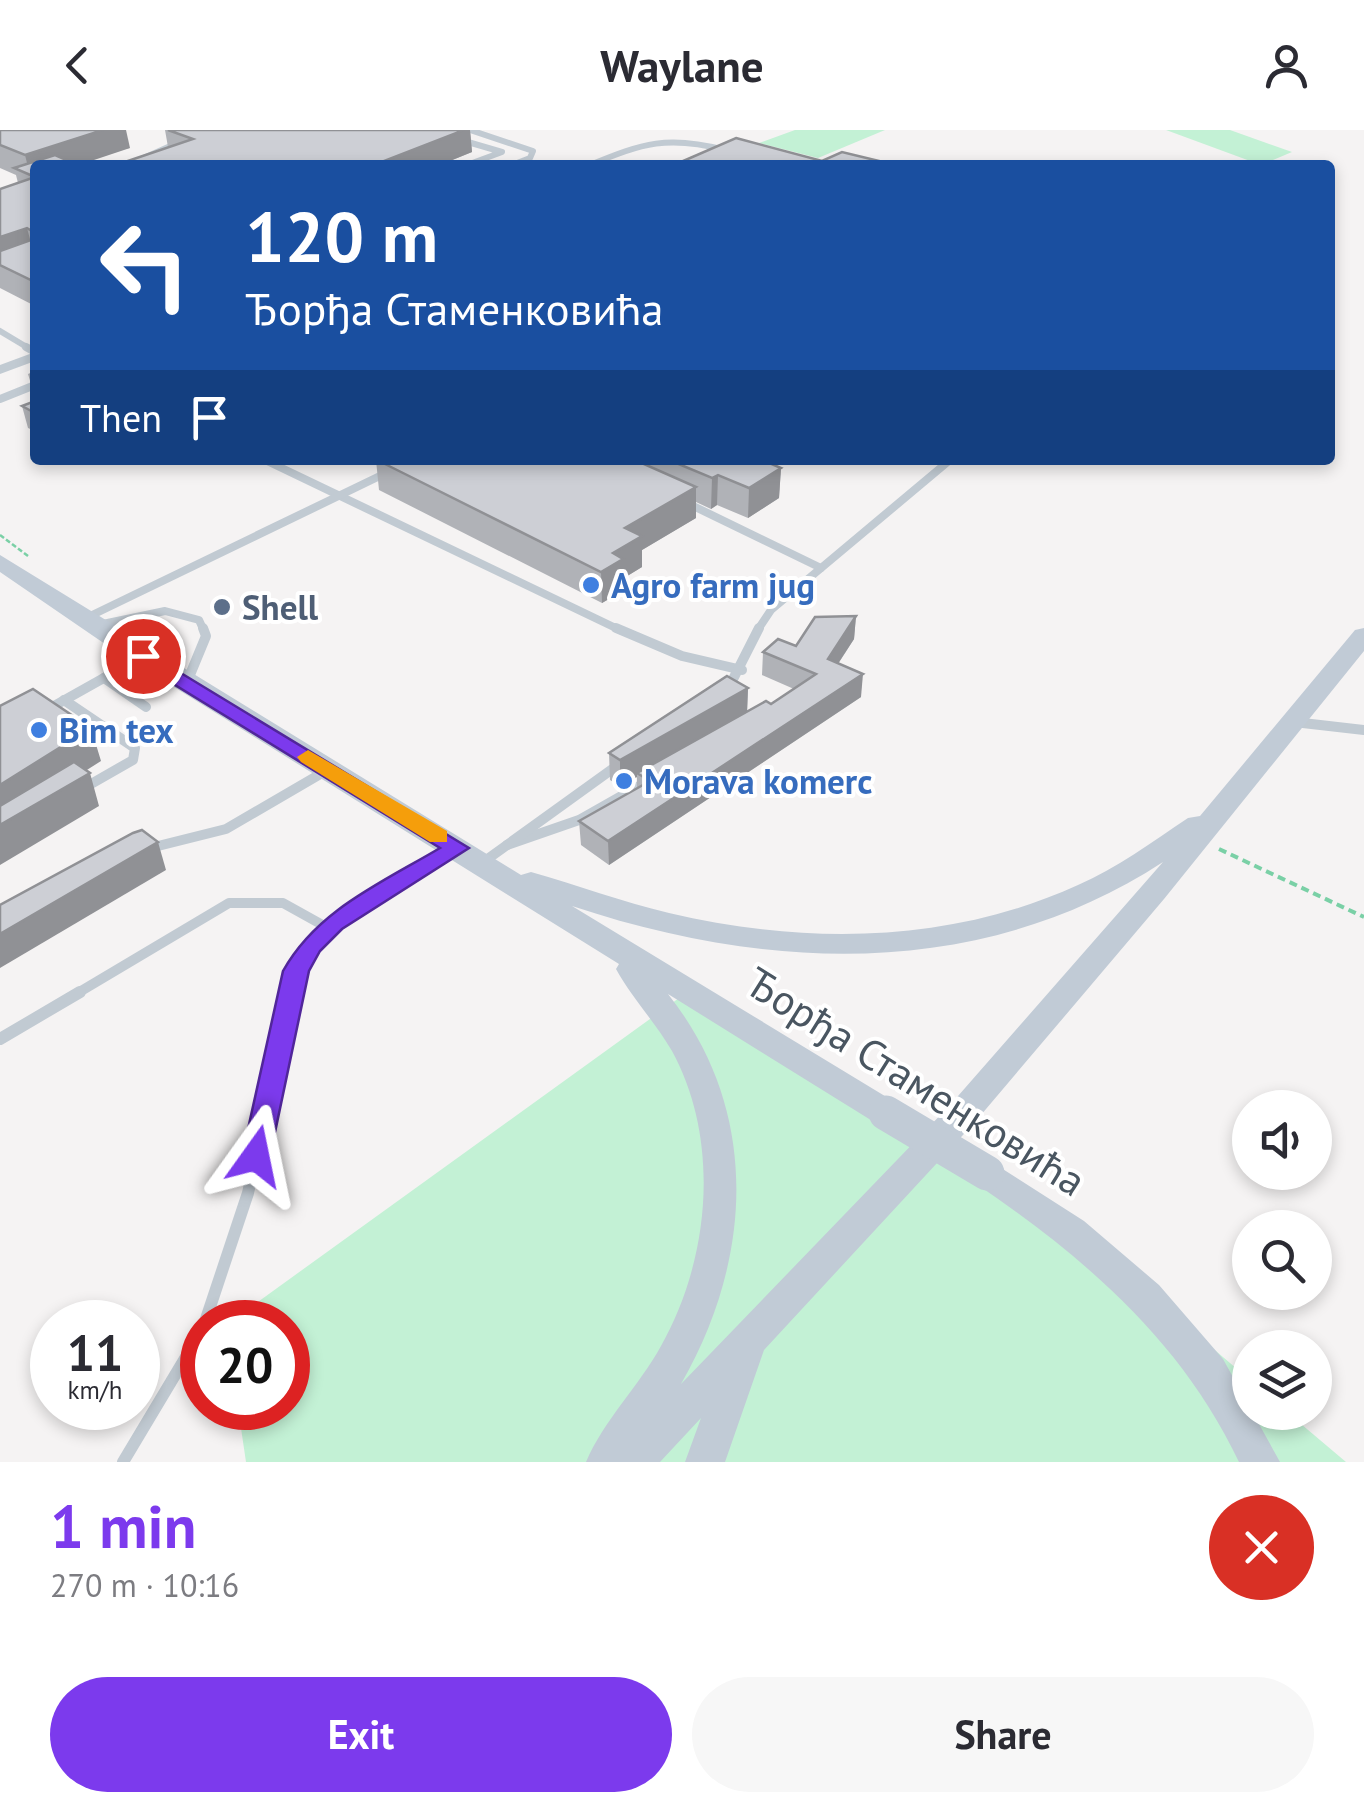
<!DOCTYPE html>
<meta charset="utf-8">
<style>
body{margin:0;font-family:"PT Sans",sans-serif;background:#f7f7f7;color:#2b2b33;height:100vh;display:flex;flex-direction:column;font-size:38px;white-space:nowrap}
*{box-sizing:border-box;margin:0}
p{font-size:32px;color:#7c7c81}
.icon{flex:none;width:55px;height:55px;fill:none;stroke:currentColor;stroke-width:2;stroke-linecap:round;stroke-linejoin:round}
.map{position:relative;height:1332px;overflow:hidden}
.details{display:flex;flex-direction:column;background:#fff;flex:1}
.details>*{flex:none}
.top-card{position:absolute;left:30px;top:30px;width:1305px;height:305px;border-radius:10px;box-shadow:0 5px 15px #0003;background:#1a4fa0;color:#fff;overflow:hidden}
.fabs{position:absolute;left:1232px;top:960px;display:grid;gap:20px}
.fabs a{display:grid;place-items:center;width:100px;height:100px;border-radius:50%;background:#fff;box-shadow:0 5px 15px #0003;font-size:50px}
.speed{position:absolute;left:30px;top:1170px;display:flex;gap:20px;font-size:50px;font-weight:700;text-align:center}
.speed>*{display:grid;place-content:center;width:130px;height:130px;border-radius:50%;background:#fff;box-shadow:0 5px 15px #0003;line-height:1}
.speed small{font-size:25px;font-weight:400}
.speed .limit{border:15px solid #d22;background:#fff;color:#111}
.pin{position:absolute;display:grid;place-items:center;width:85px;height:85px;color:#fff;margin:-42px;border:5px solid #fff;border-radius:50%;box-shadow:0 2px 10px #0007}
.me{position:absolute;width:110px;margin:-55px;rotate:12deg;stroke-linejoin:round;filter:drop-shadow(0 0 8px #0008)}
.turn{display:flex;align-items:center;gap:35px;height:210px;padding:0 50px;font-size:45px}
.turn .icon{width:130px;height:130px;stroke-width:2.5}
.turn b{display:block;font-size:70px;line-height:85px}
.then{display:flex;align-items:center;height:95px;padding:0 50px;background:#0003;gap:20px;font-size:38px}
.round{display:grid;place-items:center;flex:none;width:105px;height:105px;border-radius:52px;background:#f7f7f7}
.overview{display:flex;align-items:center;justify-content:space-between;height:170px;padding:0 50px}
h1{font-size:60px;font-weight:700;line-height:75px;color:#7c3aed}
.button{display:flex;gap:20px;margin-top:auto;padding:20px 50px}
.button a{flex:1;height:115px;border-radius:60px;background:#7c3aed;color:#fff;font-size:40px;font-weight:700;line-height:115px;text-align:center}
.button a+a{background:#f7f7f7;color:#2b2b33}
header{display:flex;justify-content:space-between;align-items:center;height:130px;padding:0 50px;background:#fff;font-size:45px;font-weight:700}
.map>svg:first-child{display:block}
</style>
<header><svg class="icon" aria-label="back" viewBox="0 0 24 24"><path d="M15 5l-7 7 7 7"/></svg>Waylane<svg class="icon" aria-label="person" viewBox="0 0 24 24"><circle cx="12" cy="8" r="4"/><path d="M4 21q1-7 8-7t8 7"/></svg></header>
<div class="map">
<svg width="1364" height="1332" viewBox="0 0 1364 1332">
<rect width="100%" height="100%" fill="#f5f3f3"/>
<g fill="#c3f1d5">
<polygon points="795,0 885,0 818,28 759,13"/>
<polygon points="1166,0 1230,0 1292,22 1261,35"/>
<polygon points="686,863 922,1017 630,1332 246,1332 238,1278 288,1278 288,1192 230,1192"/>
<polygon points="940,1022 1130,1148 1250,1250 1250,1282 1288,1283 1346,1332 633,1332"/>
</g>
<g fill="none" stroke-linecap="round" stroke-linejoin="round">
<polyline stroke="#7ad0a6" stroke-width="2.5" stroke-dasharray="5 2.5" stroke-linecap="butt" points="0,405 28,426"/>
<polyline stroke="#7ad0a6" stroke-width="4" stroke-dasharray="8 5" stroke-linecap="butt" points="1219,719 1364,787"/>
<g stroke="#c1cad2" stroke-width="6">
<polyline points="470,0 533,21 530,28 512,35"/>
<polyline points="461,10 502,22 467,35"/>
<polyline points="128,35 177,13"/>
<path d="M590 35C643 13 668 5 725 20"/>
<polyline points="0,201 30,219"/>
</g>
<g stroke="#c1cad2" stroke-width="8">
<polyline points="26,217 35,222"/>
<polyline points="0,269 35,255"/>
<polyline points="265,330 622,501"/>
<polyline points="687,373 821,438"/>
<polyline points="86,488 386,343"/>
<polyline points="98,495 165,481 199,490 204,501"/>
<polyline points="757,501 771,480 950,330"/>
</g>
<g stroke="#c1cad2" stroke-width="10">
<polyline points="616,498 682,526 742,540"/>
<polyline points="104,548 146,577"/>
<polyline points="187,552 206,506 203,498"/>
<polyline points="727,561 759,498"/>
<polyline points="64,570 135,618 133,630 84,658"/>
<polyline points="45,581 143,526"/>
<polyline points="1294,592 1364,600"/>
<polyline points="507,715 579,690 646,652"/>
<polyline points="150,718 226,699 329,639"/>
<polyline points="482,733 618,635"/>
<polyline points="76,864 229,773 283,773 328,798"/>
<path d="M291 864C307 788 395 754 456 719"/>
</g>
<g stroke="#c1cad2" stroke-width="12">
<polyline points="0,909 80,862"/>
<polyline points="205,1192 248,1063 292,862"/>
<polyline points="123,1332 202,1200"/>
</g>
<polygon fill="#c1cad2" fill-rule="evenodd" points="35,222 35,231 0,244 0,235"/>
<g fill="#c1cbd6" fill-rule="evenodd">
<path d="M0 425 521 745 531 742C577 755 622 772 669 783 805 815 949 814 1078 755 1117 738 1152 712 1188 688L1200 686 1355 500 1364 498V521L1164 769 975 992 764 1220 725 1332H685L701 1288 660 1332H586C604 1290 639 1256 661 1216 710 1129 721 1011 672 921 655 892 632 868 616 839L619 834 105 514 0 442ZM1163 732 951 974 681 1254C753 1129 761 981 668 864L874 992 886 996 898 992 903 983 898 974 572 776C770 842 982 850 1163 732Z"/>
<path d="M987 1029 1084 1091 1159 1155 1223 1229 1280 1332H1239C1181 1210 1085 1128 975 1053L970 1043 975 1033Z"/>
</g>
<polyline stroke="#c1cbd6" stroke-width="35" points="886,983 987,1043"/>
</g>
<g fill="#b0b2b7">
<polygon points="0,0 130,18 35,35 35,176 0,158 0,59 18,53 16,45 0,38"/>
<polygon points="165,0 470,0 472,22 440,35 116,35 168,17"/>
<polygon points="35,241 35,267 28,244"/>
<polygon points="35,271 35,301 28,298 22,276"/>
<polygon points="376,330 762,330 781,338 779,368 748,388 717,375 711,379 696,372 696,388 642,420 642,437 624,448 624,460 602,473 379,360"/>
<polygon points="856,486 854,509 838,534 861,567 609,735 581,715 579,691 637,658 637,647 620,656 610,650 609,623 748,558 747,581 771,574 794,559 762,545 763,522 796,516"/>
</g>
<g fill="#909195">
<polygon points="103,0 126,0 130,18 79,35 30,45 25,25"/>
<polygon points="464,0 470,0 472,22 440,35 374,35"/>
<polygon points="27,98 34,124 0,135 0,107"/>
<polygon points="781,338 779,368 748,388 749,358"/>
<polygon points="718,345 717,375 711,379 712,348"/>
<polygon points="696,357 696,388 642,420 642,437 624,448 624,460 602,473 601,442 625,398"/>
<polygon points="856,486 854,509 826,552 828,529"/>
<polygon points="863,544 861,567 609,735 608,711"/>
<polygon points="748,558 747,584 637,643 637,647 620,656 620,630"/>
<polygon points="91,598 101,631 16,685 90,643 99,676 0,735 0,655"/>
<polygon points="158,712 166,740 0,838 0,804"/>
</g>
<g fill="#cdcfd5" stroke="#909195" stroke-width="2.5">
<polygon points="0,0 103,0 25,25 0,15"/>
<polygon points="168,0 464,0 374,35 116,35 193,9"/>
<polygon points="736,8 822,31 842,22 879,31 872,35 674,35"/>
<polygon points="55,25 78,35 35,35 35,47 14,38"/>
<polygon points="557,32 568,35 549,35"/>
<polygon points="35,47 35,103 27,98 0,107 0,59"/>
<polygon points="35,103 35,152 0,135 0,121 31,110"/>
<polygon points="35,271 35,283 22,276"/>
<polygon points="377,330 635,330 696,357 625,398 642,406 613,423 623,429 601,442"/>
<polygon points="669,330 762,330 781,338 749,358 718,345 712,348"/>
<polygon points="856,486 828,529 863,544 608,711 579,691 650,651 637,643 766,571 771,574 816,544 763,522 778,509 796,516 815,487"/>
<polygon points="727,546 748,558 620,630 609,623"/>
<polygon points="33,559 91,598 0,655 0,576"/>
<polygon points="74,632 90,643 0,695 0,676"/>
<polygon points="142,700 158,712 0,804 0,775 133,703"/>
</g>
<path fill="#7c3aed" stroke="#51269a" stroke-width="2.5" d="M143 520 469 718 342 799 320 821 309 841 270 1026 266 1034H246L242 1026 283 841C317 780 381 753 440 718L136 531V522Z"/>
<polygon fill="#f59e0b" points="308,620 447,701 447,712 430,712 301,632 297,627"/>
<g fill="#3f7fe0" stroke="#fff" stroke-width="4">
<circle cx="591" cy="455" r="10"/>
<circle cx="39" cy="600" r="10"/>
<circle cx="624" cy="651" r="10"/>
</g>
<circle fill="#5c6f8a" stroke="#fff" stroke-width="4" cx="222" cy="477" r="10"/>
<g text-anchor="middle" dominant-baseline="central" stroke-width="8" stroke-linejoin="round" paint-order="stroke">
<g font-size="35" font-weight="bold" fill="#366cbe" stroke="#fff" text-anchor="start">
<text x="611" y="455">Agro farm jug</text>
<text x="59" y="600">Bim tex</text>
<text x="644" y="651">Morava komerc</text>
</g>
<g font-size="35" font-weight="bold" fill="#4e5e75" stroke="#fff" text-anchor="start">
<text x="242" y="477">Shell</text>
</g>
<g font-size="42" fill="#4a5661" stroke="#fff">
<text transform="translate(916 951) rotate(32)">Ђорђа Стаменковића</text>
</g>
</g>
</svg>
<div class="fabs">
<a><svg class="icon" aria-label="sound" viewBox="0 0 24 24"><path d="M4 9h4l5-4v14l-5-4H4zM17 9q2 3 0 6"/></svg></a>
<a><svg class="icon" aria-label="search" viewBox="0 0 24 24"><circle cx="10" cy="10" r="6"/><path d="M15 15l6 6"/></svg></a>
<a><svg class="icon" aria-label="layers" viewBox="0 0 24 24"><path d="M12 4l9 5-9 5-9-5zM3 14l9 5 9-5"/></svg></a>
</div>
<div class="speed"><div>11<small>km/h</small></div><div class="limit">20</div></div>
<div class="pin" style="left:143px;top:526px;background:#d93025"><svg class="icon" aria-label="arrive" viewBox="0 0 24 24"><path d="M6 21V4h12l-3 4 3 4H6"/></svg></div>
<svg class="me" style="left:256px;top:1026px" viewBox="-20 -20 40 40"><path d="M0-17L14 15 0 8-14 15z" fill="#7c3aed" stroke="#fff" stroke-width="4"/></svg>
<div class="top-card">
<div class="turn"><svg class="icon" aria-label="left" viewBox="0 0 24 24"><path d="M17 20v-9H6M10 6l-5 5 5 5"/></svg><div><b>120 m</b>Ђорђа Стаменковића</div></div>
<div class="then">Then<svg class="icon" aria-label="arrive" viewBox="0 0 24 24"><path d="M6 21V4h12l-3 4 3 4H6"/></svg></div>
</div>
</div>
<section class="details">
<div class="overview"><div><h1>1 min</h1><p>270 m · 10:16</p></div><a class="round" style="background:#d93025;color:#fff"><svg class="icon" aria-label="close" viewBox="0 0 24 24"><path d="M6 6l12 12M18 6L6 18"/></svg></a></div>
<div class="button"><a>Exit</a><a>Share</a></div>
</section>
